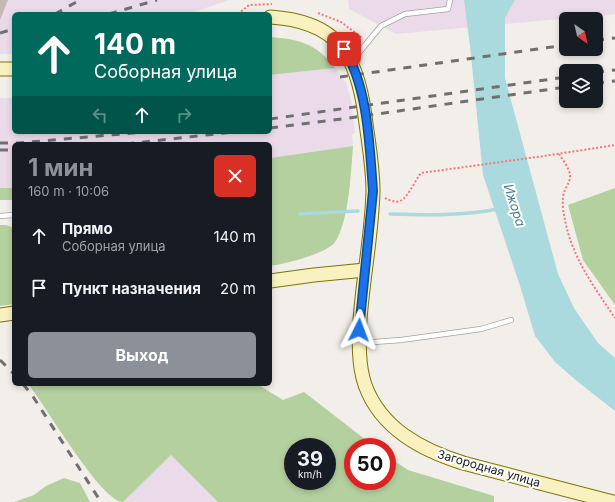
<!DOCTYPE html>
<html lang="ru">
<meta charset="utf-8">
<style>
body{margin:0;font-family:Inter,sans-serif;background:#242831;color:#f1f3f6;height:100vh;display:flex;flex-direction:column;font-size:15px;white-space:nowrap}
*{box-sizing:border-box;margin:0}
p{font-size:13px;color:#9ea1a6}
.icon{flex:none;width:22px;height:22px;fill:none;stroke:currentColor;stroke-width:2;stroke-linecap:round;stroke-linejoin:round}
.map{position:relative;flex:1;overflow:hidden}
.details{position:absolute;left:12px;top:142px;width:260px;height:244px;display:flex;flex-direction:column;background:#171b24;border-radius:6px;box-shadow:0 2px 6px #0003}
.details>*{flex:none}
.banner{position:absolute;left:12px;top:12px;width:260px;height:122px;border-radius:6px;box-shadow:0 2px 6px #0003;background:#00695c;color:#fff;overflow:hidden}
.needle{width:26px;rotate:146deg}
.tools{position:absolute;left:559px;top:12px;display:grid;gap:8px}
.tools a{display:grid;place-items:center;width:44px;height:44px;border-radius:6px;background:#171b24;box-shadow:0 2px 6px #0003;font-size:20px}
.speed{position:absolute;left:284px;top:438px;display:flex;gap:8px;font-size:20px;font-weight:700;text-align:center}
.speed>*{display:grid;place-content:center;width:52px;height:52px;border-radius:50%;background:#171b24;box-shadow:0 2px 6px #0003;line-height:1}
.speed small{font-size:10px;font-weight:400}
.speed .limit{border:6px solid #d22;background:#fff;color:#111}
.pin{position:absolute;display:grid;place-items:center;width:34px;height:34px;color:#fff;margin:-17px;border-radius:8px;box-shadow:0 2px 6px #0006}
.me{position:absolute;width:44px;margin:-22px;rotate:3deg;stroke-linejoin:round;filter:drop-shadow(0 0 3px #0008)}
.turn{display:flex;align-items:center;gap:14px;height:84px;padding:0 16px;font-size:18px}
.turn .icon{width:52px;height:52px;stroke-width:2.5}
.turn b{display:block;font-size:28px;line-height:34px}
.lanes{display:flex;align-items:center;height:38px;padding:0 16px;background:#0003;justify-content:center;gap:20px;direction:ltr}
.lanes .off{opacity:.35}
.round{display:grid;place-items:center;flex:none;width:42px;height:42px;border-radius:6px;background:#242831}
.head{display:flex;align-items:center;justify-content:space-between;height:68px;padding:0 16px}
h1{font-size:24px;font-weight:700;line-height:30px;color:#8c9099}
.primary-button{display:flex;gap:8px;margin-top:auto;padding:8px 16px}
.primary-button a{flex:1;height:46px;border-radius:6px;background:#8c9099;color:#fff;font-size:16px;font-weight:700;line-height:46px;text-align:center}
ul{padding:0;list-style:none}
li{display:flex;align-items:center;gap:12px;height:52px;padding:0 16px}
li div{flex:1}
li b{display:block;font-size:15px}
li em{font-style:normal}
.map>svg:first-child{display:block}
</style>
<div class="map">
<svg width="615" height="502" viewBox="0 0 615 502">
<rect width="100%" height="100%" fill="#f2eee9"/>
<g fill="#ebdbea">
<polygon points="0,0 229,0 188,14 14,14 14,54 0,54"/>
<polygon points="348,0 615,0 615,14 396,34 349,9"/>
<polygon points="335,68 346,83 351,100 355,133 352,134 353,146 270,158 270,144 14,144 14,188 0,188 0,98 14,98 14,132 270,132 270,75"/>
<polygon points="171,455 218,502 123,502"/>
</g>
<g fill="#b5d09f" fill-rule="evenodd">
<path d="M270 37C299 39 317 44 335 68L270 75Z"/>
<path d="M353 146C351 171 349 222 335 242 326 254 285 264 270 266V158Z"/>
<rect x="0" y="188" width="14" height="12"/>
<polygon points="615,188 615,305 583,260 568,205"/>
<polygon points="0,225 6,225 14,228 14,304 0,306"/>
<path d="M28 384H257L283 400 304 392 375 447H353V481H387V456L408 470 494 496V502H218L171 455 123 502C101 502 45 404 28 384ZM293 447H327V481H293Z"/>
<polygon points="64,478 80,483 90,502 14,502 34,495 46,486"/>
</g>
<polygon fill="#abdade" points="464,0 515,0 505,18 505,78 558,274 574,308 598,343 615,358 615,411 578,382 555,362 535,336 521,289 483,175 470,46"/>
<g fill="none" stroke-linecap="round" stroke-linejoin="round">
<g stroke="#abdade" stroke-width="3.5">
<polyline points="300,214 358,211"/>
<path d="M390 214C426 215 463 216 498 209"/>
</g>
</g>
<polygon fill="#c3b9b5" points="0,0 8,0 0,20"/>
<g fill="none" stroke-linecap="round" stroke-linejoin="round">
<g stroke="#a3a3a3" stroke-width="6">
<g id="lane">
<polyline points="352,61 381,26 405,14 448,9 450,0"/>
<polyline points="0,216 14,215"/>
<polyline points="360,343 401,340 481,329 511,320"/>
</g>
</g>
<g stroke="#7a7408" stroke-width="15">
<g id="secondary">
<path d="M270 17C337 21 357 54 365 116 368 140 373 166 373 191 372 234 363 277 360 320 359 342 358 364 365 385 381 429 422 450 463 463L613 502"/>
<polyline points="0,69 14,69"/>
<polyline points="270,281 314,275 365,270"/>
<polyline points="0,315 14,313"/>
</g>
</g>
<g stroke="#f7757d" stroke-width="2" stroke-dasharray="2 2" stroke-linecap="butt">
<polyline points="318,13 341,22 362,38"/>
<polyline points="238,14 249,5 272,4"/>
<path d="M559 154C563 160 570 169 570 176 570 182 567 185 565 190 561 199 563 211 565 220 572 257 594 287 615 318"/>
<path d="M385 198C389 200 395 203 400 201 407 199 416 179 421 173L544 156 615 145"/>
</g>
<use href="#lane" stroke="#fff" stroke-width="4.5"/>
<use href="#secondary" stroke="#f9f2c0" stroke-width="13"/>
<g stroke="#707070" stroke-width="3" stroke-dasharray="8 8" stroke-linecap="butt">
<polyline points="55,14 80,0"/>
<polyline points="109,14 157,0"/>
<polyline points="0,33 14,29"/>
<polyline points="596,40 615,38"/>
<polyline points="596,72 615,70"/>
<polyline points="340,77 566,45"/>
<polyline points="596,83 615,81"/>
<polyline points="270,119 566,77"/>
<polyline points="270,128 349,118 566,87"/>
<polyline points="0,143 19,143 144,132"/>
<polyline points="126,144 233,132"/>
<polyline points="0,150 14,150"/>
<polyline points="0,360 14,374"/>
<polyline points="23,384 32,395 101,502"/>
</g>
</g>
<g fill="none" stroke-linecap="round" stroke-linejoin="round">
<g stroke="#114b97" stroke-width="10">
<path id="route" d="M344 49C366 84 369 135 372 177L373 191 359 330"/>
</g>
<use href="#route" stroke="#1a73e8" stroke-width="7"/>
</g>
<g text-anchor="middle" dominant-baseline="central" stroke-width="4" stroke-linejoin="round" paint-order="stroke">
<g font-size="12" fill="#222" stroke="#fff">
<text transform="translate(489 468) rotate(16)">Загородная улица</text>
</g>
<g font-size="13" font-style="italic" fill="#467d99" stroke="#fff">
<text transform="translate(515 205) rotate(72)">Ижора</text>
</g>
</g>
</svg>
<div class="tools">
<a><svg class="needle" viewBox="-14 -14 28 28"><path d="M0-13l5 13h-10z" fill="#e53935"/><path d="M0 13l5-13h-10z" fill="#9ea1a6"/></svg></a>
<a><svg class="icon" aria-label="layers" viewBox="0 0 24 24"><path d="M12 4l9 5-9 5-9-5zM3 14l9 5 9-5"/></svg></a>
</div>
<div class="speed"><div>39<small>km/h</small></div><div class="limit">50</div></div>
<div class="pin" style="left:344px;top:49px;background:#d93025"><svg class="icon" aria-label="arrive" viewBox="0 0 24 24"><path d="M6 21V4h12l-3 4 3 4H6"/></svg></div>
<svg class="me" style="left:359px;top:330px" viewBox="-20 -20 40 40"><path d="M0-17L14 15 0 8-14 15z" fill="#1a73e8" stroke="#fff" stroke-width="4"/></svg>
<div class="banner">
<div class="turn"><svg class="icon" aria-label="ahead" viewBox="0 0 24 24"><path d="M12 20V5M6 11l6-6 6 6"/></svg><div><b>140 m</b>Соборная улица</div></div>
<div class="lanes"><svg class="icon off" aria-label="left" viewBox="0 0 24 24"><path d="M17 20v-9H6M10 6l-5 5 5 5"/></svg><svg class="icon" aria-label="ahead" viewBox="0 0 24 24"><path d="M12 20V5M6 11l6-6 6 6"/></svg><svg class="icon off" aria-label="right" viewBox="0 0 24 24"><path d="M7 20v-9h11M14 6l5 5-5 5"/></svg></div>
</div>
<section class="details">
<div class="head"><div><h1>1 мин</h1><p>160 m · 10:06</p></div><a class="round" style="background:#d93025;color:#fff"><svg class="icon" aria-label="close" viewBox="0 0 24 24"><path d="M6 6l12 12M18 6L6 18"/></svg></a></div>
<ul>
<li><svg class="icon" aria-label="ahead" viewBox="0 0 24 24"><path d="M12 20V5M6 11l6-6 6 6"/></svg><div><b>Прямо</b><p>Соборная улица</p></div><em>140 m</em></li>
<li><svg class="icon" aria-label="arrive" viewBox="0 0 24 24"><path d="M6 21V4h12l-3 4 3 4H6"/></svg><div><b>Пункт назначения</b></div><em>20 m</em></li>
</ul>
<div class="primary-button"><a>Выход</a></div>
</section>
</div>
